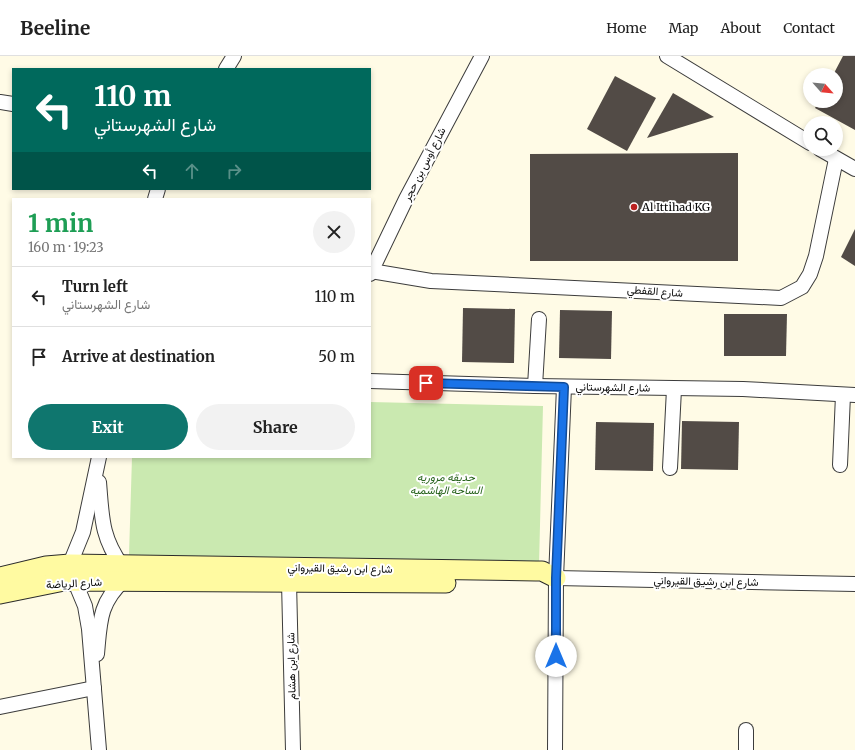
<!DOCTYPE html>
<meta charset="utf-8">
<style>
body{margin:0;font-family:Merriweather,Vazirmatn,serif;background:#f2f2f2;color:#222;height:100vh;display:flex;flex-direction:column;font-size:15px;white-space:nowrap}
*{box-sizing:border-box;margin:0}
p{font-size:13px;color:#767676}
.icon{flex:none;width:22px;height:22px;fill:none;stroke:currentColor;stroke-width:2;stroke-linecap:round;stroke-linejoin:round}
.map{position:relative;flex:1;overflow:hidden}
.drawer{position:absolute;left:12px;top:142px;width:359px;height:260px;display:flex;flex-direction:column;background:#fff;border-radius:0px;box-shadow:0 2px 6px #0003}
.drawer>*{flex:none}
.hud{position:absolute;left:12px;top:12px;width:359px;height:122px;border-radius:0px;box-shadow:0 2px 6px #0003;background:#00695c;color:#fff;overflow:hidden}
.needle{width:26px;rotate:117deg}
.controls{position:absolute;left:803px;top:12px;display:grid;gap:8px}
.controls a{display:grid;place-items:center;width:40px;height:40px;border-radius:50%;background:#fff;box-shadow:0 2px 6px #0003;font-size:20px}
.pin{position:absolute;display:grid;place-items:center;width:34px;height:34px;color:#fff;margin:-17px;border-radius:8px;box-shadow:0 2px 6px #0006}
.me{position:absolute;width:44px;margin:-22px;rotate:0deg;stroke-linejoin:round;filter:drop-shadow(0 0 3px #0008)}
.turn{display:flex;align-items:center;gap:14px;height:84px;padding:0 16px;font-size:18px}
.turn .icon{width:52px;height:52px;stroke-width:2.5}
.turn b{display:block;font-size:28px;line-height:34px}
.lanes{display:flex;align-items:center;height:38px;padding:0 16px;background:#0003;justify-content:center;gap:20px;direction:ltr}
.lanes .off{opacity:.35}
.round{display:grid;place-items:center;flex:none;width:42px;height:42px;border-radius:21px;background:#f2f2f2}
.overview{display:flex;align-items:center;justify-content:space-between;height:68px;padding:0 16px}
h1{font-size:24px;font-weight:700;line-height:30px;color:#1e9e55}
.cta{display:flex;gap:8px;margin-top:auto;padding:8px 16px}
.cta a{flex:1;height:46px;border-radius:24px;background:#0f766e;color:#fff;font-size:16px;font-weight:700;line-height:46px;text-align:center}
.cta a+a{background:#f2f2f2;color:#222}
ul{padding:0;list-style:none}
li{display:flex;align-items:center;gap:12px;height:60px;padding:0 16px;border-top:1px solid #e0e0e0}
li div{flex:1}
li b{display:block;font-size:15px}
li em{font-style:normal}
header{display:flex;align-items:center;gap:24px;box-sizing:border-box;height:56px;padding:0 20px;background:#fff;border-bottom:1px solid #e0e0e0}
header strong{font-size:19px}
nav{display:flex;gap:22px;margin-inline-start:auto;font-size:14px}
.map>svg:first-child{display:block}
</style>
<header>
<strong>Beeline</strong>
<nav><a>Home</a><a>Map</a><a>About</a><a>Contact</a></nav>
</header>
<div class="map">
<svg width="855" height="694" viewBox="0 0 855 694">
<rect width="100%" height="100%" fill="#fffbe6"/>
<polygon fill="#cae9b0" points="370,346 543,350 539,509 129,499 132,401 370,401"/>
<g fill="#524b46">
<polygon points="843,0 855,0 855,74 815,52 819,45 836,45 836,19 833,19"/>
<polygon points="615,20 656,42 627,95 587,73"/>
<polygon points="673,37 714,61 647,82"/>
<polygon points="738,97 738,205 530,205 530,98"/>
<polygon points="855,173 855,210 841,201"/>
<polygon points="463,252 515,253 514,307 462,306"/>
<polygon points="560,254 612,255 611,303 559,302"/>
<polygon points="724,258 787,258 786,300 724,300"/>
<polygon points="682,365 739,366 738,414 681,413"/>
<polygon points="596,366 654,367 653,415 595,414"/>
</g>
<g fill="none" stroke-linecap="round" stroke-linejoin="round">
<g stroke="#3c3c3c" stroke-width="16">
<g id="minor">
<polyline points="667,0 810,87"/>
<polyline points="226,13 234,0"/>
<polyline points="0,46 13,48"/>
<polyline points="820,93 855,113"/>
<polyline points="155,143 158,133"/>
<polyline points="371,215 431,225 781,242 802,231 810,218 816,200 836,103"/>
<polyline points="370,218 406,143 482,0"/>
<polyline points="370,325 535,330 743,333 855,339"/>
<polyline points="535,330 539,263"/>
<polyline points="840,409 843,339"/>
<polyline points="670,412 674,333"/>
<path d="M99 426C102 461 101 481 122 510"/>
<polyline points="70,508 83,476 99,401"/>
<polyline points="556,522 855,528"/>
<polyline points="75,526 85,550 89,573 99,694"/>
<polyline points="289,526 293,694"/>
<path d="M97 598C100 566 99 547 124 524"/>
<polyline points="0,651 94,632"/>
<polyline points="555,694 556,522 564,331"/>
<polyline points="746,694 746,674"/>
</g>
</g>
<g stroke="#2b2b2b" stroke-width="21">
<g id="secondary">
<polyline points="0,521 46,510 70,508 536,515 542,515 556,522"/>
<polyline points="0,538 64,525 446,527"/>
</g>
</g>
<use href="#minor" stroke="#fff" stroke-width="14"/>
<use href="#secondary" stroke="#fffaa1" stroke-width="19"/>
</g>
<g fill="none" stroke-linecap="round" stroke-linejoin="round">
<g stroke="#114b97" stroke-width="10">
<polyline id="route" points="426,327 564,331 556,522 556,600"/>
</g>
<use href="#route" stroke="#1a73e8" stroke-width="7"/>
</g>
<circle fill="#bb2120" stroke="#fff" stroke-width="1.5" cx="634" cy="151" r="4"/>
<g text-anchor="middle" dominant-baseline="central" stroke-width="4" stroke-linejoin="round" paint-order="stroke">
<g font-size="11" fill="#090909" stroke="#fff">
<text transform="translate(424 108) rotate(-63)">شارع أوس بن حجر</text>
<text transform="translate(655 235) rotate(4)">شارع القفطي</text>
<text transform="translate(613 331) rotate(1)">شارع الشهرستاني</text>
<text transform="translate(340 512) rotate(1)">شارع ابن رشيق القيرواني</text>
<text transform="translate(706 525) rotate(1)">شارع ابن رشيق القيرواني</text>
<text transform="translate(74 527) rotate(-3)">شارع الرياضة</text>
<text transform="translate(291 610) rotate(-91)">شارع ابن هشام</text>
</g>
<g font-size="11" fill="#090909" stroke="#fff" text-anchor="start">
<text x="642" y="151">Al Ittihad KG</text>
</g>
<g font-size="11" font-style="italic" fill="#25611a" stroke="#fff">
<text x="446" y="421">حديقه مروريه<tspan x="446" dy="13">الساحه الهاشميه</tspan></text>
</g>
</g>
</svg>
<div class="controls">
<a><svg class="needle" viewBox="-14 -14 28 28"><path d="M0-13l5 13h-10z" fill="#e53935"/><path d="M0 13l5-13h-10z" fill="#767676"/></svg></a>
<a><svg class="icon" aria-label="search" viewBox="0 0 24 24"><circle cx="10" cy="10" r="6"/><path d="M15 15l6 6"/></svg></a>
</div>
<div class="pin" style="left:426px;top:327px;background:#d93025"><svg class="icon" aria-label="arrive" viewBox="0 0 24 24"><path d="M6 21V4h12l-3 4 3 4H6"/></svg></div>
<svg class="me" style="left:556px;top:600px" viewBox="-20 -20 40 40"><circle r="19" fill="#fff"/><path d="M0-13L10 11 0 6-10 11z" fill="#1a73e8"/></svg>
<div class="hud">
<div class="turn"><svg class="icon" aria-label="left" viewBox="0 0 24 24"><path d="M17 20v-9H6M10 6l-5 5 5 5"/></svg><div><b>110 m</b>شارع الشهرستاني</div></div>
<div class="lanes"><svg class="icon" aria-label="left" viewBox="0 0 24 24"><path d="M17 20v-9H6M10 6l-5 5 5 5"/></svg><svg class="icon off" aria-label="ahead" viewBox="0 0 24 24"><path d="M12 20V5M6 11l6-6 6 6"/></svg><svg class="icon off" aria-label="right" viewBox="0 0 24 24"><path d="M7 20v-9h11M14 6l5 5-5 5"/></svg></div>
</div>
<section class="drawer">
<div class="overview"><div><h1>1 min</h1><p>160 m · 19:23</p></div><a class="round"><svg class="icon" aria-label="close" viewBox="0 0 24 24"><path d="M6 6l12 12M18 6L6 18"/></svg></a></div>
<ul>
<li><svg class="icon" aria-label="left" viewBox="0 0 24 24"><path d="M17 20v-9H6M10 6l-5 5 5 5"/></svg><div><b>Turn left</b><p>شارع الشهرستاني</p></div><em>110 m</em></li>
<li><svg class="icon" aria-label="arrive" viewBox="0 0 24 24"><path d="M6 21V4h12l-3 4 3 4H6"/></svg><div><b>Arrive at destination</b></div><em>50 m</em></li>
</ul>
<div class="cta"><a>Exit</a><a>Share</a></div>
</section>
</div>
